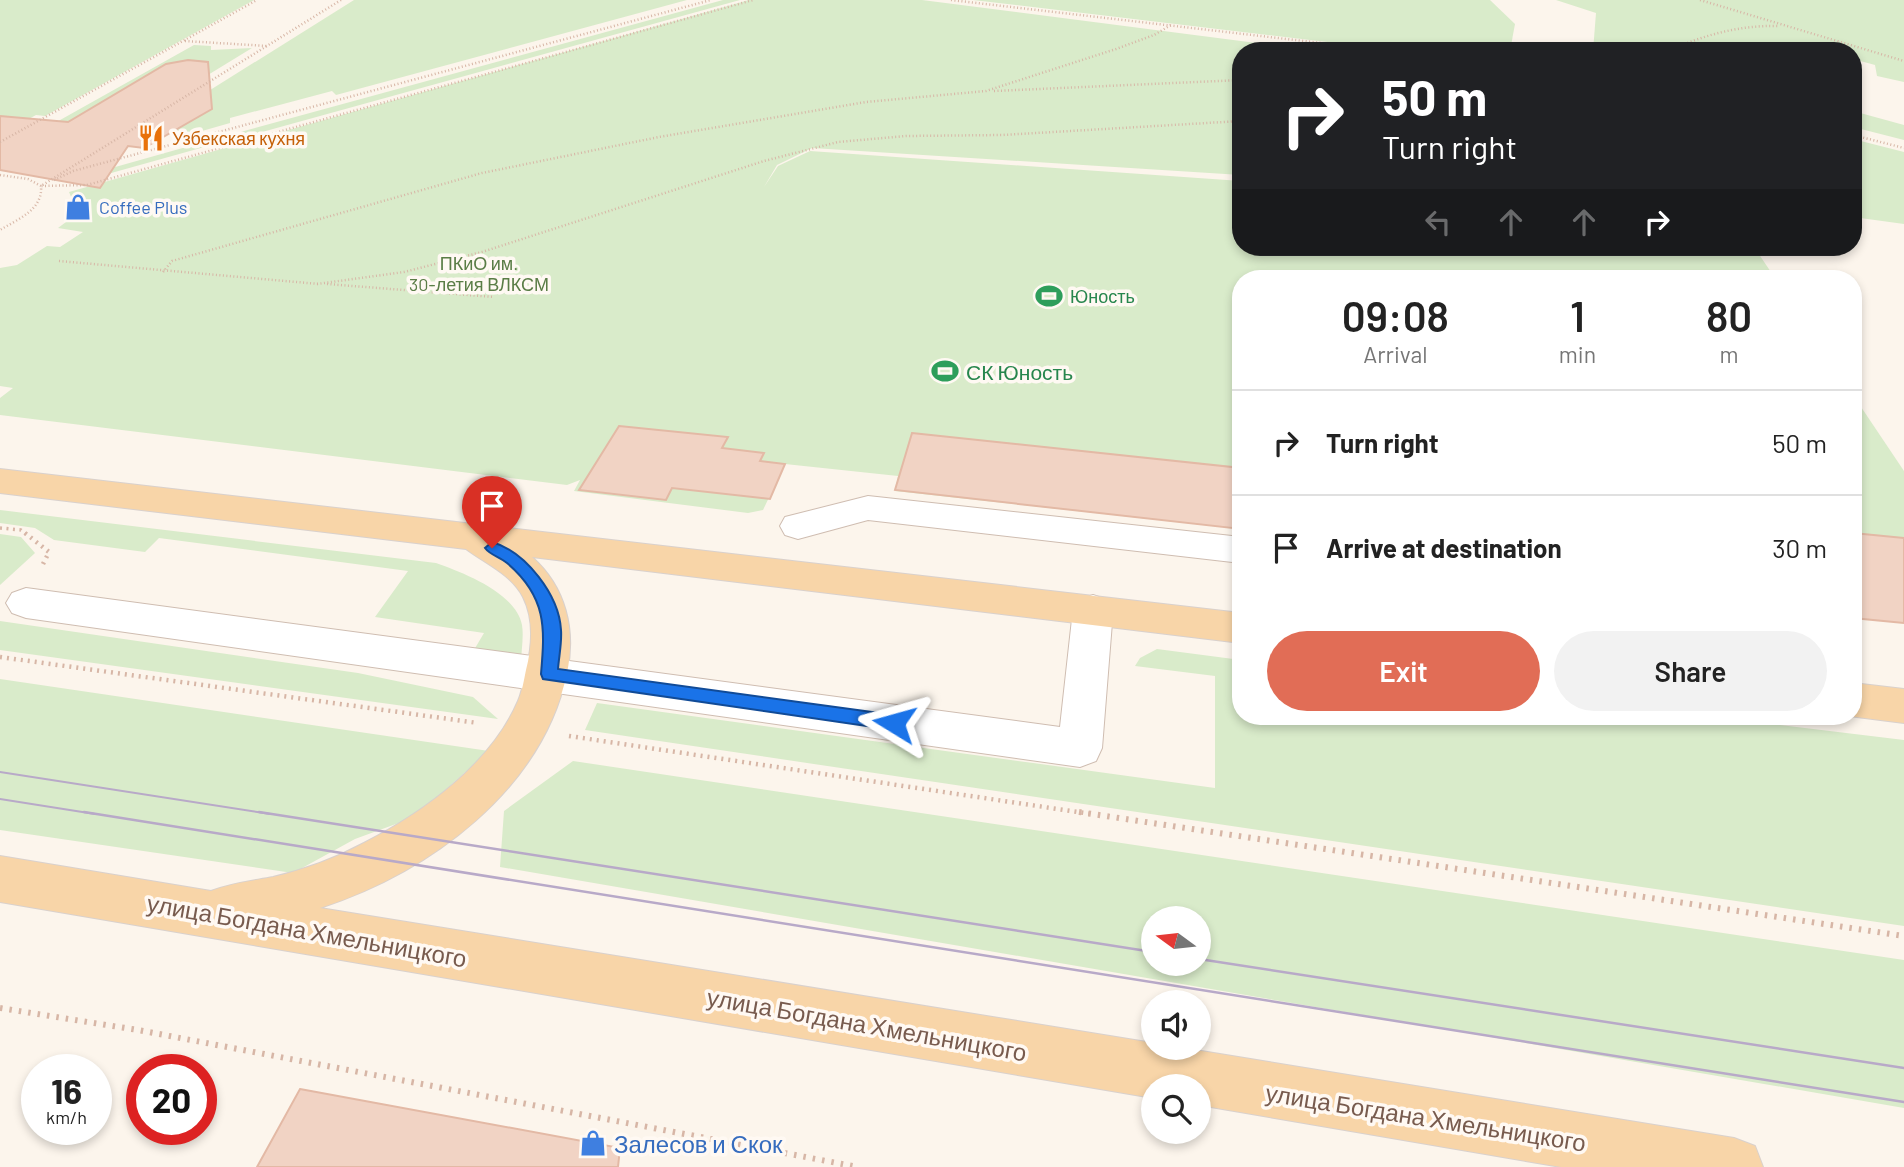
<!DOCTYPE html>
<meta charset="utf-8">
<style>
body{margin:0;font-family:Barlow,sans-serif;background:#f2f2f2;color:#222;height:100vh;display:flex;flex-direction:column;font-size:26px;white-space:nowrap}
*{box-sizing:border-box;margin:0}
p{font-size:23px;color:#767676}
.icon{flex:none;width:38px;height:38px;fill:none;stroke:currentColor;stroke-width:2;stroke-linecap:round;stroke-linejoin:round}
.map{position:relative;flex:1;overflow:hidden}
.panel{position:absolute;left:1232px;top:270px;width:630px;height:455px;display:flex;flex-direction:column;background:#fff;border-radius:28px;box-shadow:0 4px 10px #0003}
.panel>*{flex:none}
.hud{position:absolute;left:1232px;top:42px;width:630px;height:214px;border-radius:28px;box-shadow:0 4px 10px #0003;background:#202124;color:#fff;overflow:hidden}
.needle{width:46px;rotate:285deg}
.buttons{position:absolute;left:1141px;top:906px;display:grid;gap:14px}
.buttons a{display:grid;place-items:center;width:70px;height:70px;border-radius:50%;background:#fff;box-shadow:0 4px 10px #0003;font-size:35px}
.speed{position:absolute;left:21px;top:1054px;display:flex;gap:14px;font-size:35px;font-weight:700;text-align:center}
.speed>*{display:grid;place-content:center;width:91px;height:91px;border-radius:50%;background:#fff;box-shadow:0 4px 10px #0003;line-height:1}
.speed small{font-size:18px;font-weight:400}
.speed .limit{border:10px solid #d22;background:#fff;color:#111}
.pin{position:absolute;display:grid;place-items:center;width:60px;height:60px;color:#fff;margin:-72px -30px;border-radius:50% 50% 50% 0;rotate:-45deg;box-shadow:0 0 7px #0007}
.pin .icon{rotate:45deg}
.me{position:absolute;width:77px;margin:-38px;rotate:278deg;stroke-linejoin:round;filter:drop-shadow(0 0 5px #0008)}
.turn{display:flex;align-items:center;gap:24px;height:147px;padding:0 35px;font-size:32px}
.turn .icon{width:91px;height:91px;stroke-width:2.5}
.turn b{display:block;font-size:49px;line-height:60px}
.lanes{display:flex;align-items:center;height:66px;padding:0 35px;background:#0003;justify-content:center;gap:35px;direction:ltr}
.lanes .off{opacity:.35}
.eta{display:flex;justify-content:space-evenly;align-items:center;height:119px;text-align:center}
.eta b{font-size:42px;font-weight:600;line-height:49px}
.button{display:flex;gap:14px;margin-top:auto;padding:14px 35px}
.button a{flex:1;height:80px;border-radius:42px;background:#e16d56;color:#fff;font-size:28px;font-weight:600;line-height:80px;text-align:center}
.button a+a{background:#f2f2f2;color:#222}
ul{padding:0;list-style:none}
li{display:flex;align-items:center;gap:21px;height:105px;padding:0 35px;border-top:2px solid #e0e0e0}
li div{flex:1}
li b{display:block;font-size:26px}
li em{font-style:normal}
.map>svg:first-child{display:block}
</style>
<div class="map">
<svg width="1904" height="1167" viewBox="0 0 1904 1167">
<rect width="100%" height="100%" fill="#fcf5ec"/>
<g fill="#d9ebca" fill-rule="evenodd">
<polygon points="0,0 254,0 45,116 36,115 3,133 0,128"/>
<polygon points="354,0 687,0 336,95 332,91 230,118 230,123 188,135 181,131 172,134 156,124"/>
<polygon points="723,0 740,0 237,139 233,134"/>
<polygon points="749,0 922,0 1319,51 1241,51 1241,175 812,148 777,165 764,187 778,166 810,151 1241,181 1241,247 1754,247 1775,278 1241,278 1241,529 895,491 898,476 785,464 763,510 748,513 574,491 580,480 567,485 0,415 0,398 13,388 0,386 0,268 17,265 47,246 60,247 83,232 58,228 66,222 80,218 69,192"/>
<polygon points="973,0 1490,0 1515,24 1510,51 1404,51"/>
<polygon points="1556,0 1904,0 1904,82 1877,76 1875,65 1853,59 1853,51 1820,51 1752,44 1737,51 1593,51 1596,13"/>
<polygon points="194,45 211,46 211,50 252,48 118,130 53,124"/>
<polygon points="1853,111 1904,125 1904,140 1853,127"/>
<polygon points="1853,139 1904,152 1904,224 1853,217"/>
<polygon points="211,140 215,144 97,177 94,173"/>
<polygon points="1853,395 1904,471 1904,541 1853,534"/>
<path d="M0 510 436 563C464 573 516 593 522 625 524 637 521 652 521 664L471 655 484 633 375 617 408 571 159 538 145 552 54 540 35 528 0 523Z"/>
<polygon points="0,534 21,537 35,553 0,585"/>
<polygon points="0,621 358,673 473,697 498,719 0,650"/>
<polygon points="1157,649 1241,660 1241,716 1706,716 1904,740 1904,926 585,730 597,703 1215,788 1215,676 1135,666 1140,658"/>
<polygon points="0,679 489,751 415,817 355,839 293,873 0,830"/>
<path d="M573 761 1904 960V1108L500 867 504 811ZM1153 919H1199V964H1153Z"/>
</g>
<g fill="#f1d3c4" stroke="#e3b9a5" stroke-width="2">
<polygon points="188,60 208,62 212,109 144,148 128,146 100,188 0,170 0,116 68,122 166,64"/>
<polygon points="619,426 728,437 722,448 764,453 760,461 785,464 770,499 672,488 666,500 579,490"/>
<polygon points="912,433 1241,468 1241,529 895,490"/>
<polygon points="1853,533 1904,538 1904,623 1853,618"/>
<polygon points="300,1089 620,1148 618,1167 257,1167"/>
</g>
<g fill="none" stroke-linecap="round" stroke-linejoin="round">
<g stroke="#cfbdb1" stroke-width="2">
<g id="minor">
<polygon points="868,496 1241,537 1241,563 868,520 798,539 785,535 780,526 785,517"/>
<polygon points="26,588 1060,727 1073,610 1079,600 1093,595 1107,600 1113,610 1102,748 1096,761 1080,767 26,618 12,613 6,603 12,593"/>
</g>
</g>
<g stroke="#d9d1cd" stroke-width="2">
<g id="major">
<path d="M0 469 1241 613V643L532 557C566 587 576 630 567 673 542 790 430 872 320 908L1153 1043V1048H1183L1734 1138 1755 1146 1763 1167H1561L1199 1105V1087H1153V1098L0 902V856L211 891C232 883 252 881 273 877 304 870 336 858 364 843 423 813 491 764 518 701 522 692 524 680 526 670 532 647 534 619 523 597 511 574 486 564 466 549L0 493Z"/>
<polygon points="1853,683 1904,689 1904,723 1849,716 1853,716"/>
</g>
</g>
<g stroke="#d7b6a6" stroke-width="2.5" stroke-dasharray="1 2.5" stroke-linecap="butt">
<polyline points="341,0 41,186 87,185 753,0"/>
<polyline points="951,0 1390,51"/>
<polyline points="1700,0 1904,61"/>
<polyline points="185,41 267,46"/>
<path d="M1668 51C1704 35 1739 25 1779 26"/>
<polyline points="994,91 1241,80"/>
<polyline points="1853,135 1904,148"/>
<polyline points="0,142 257,0"/>
<path d="M0 175 28 179 41 186C43 210 18 219 0 230"/>
<polyline points="54,180 73,171 711,0"/>
<polyline points="59,261 319,284"/>
<polyline points="163,272 172,261 482,173 659,137 866,102 986,91 1116,49 1154,35 1171,25"/>
<polyline points="317,284 404,272 482,252 764,161 838,142 906,136 1002,135 1241,121"/>
<polyline points="327,284 494,297"/>
</g>
<polyline stroke="#d7b6a6" stroke-width="3.5" stroke-dasharray="2 4.5" stroke-linecap="butt" points="0,528 21,530 27,535"/>
<g stroke="#d7b6a6" stroke-width="4.5" stroke-dasharray="2 5" stroke-linecap="butt">
<polyline points="25,533 49,552 42,566"/>
<polyline points="0,657 478,723"/>
<polyline points="569,736 1091,814"/>
</g>
<g stroke="#d7b6a6" stroke-width="6" stroke-dasharray="2.5 7" stroke-linecap="butt">
<polyline points="1079,812 1904,936"/>
<polyline points="0,1008 138,1030 858,1167"/>
</g>
<use href="#minor" fill="#fff" fill-rule="evenodd"/>
<use href="#major" fill="#f8d5a8" fill-rule="evenodd"/>
<g stroke="#b8a9c8" stroke-width="2">
<polyline points="0,772 270,814"/>
<polyline points="0,799 95,814"/>
</g>
<g stroke="#b8a9c8" stroke-width="2.5">
<polyline points="84,812 1904,1102"/>
<polyline points="259,812 1153,952"/>
<polyline points="1199,959 1904,1068"/>
</g>
</g>
<path fill="#1a73e8" stroke="#114b97" stroke-width="2" d="M492 542C526 552 559 595 561 630 562 642 559 656 558 669L894 715 900 717 903 723 900 728 894 730 543 679 541 674C545 628 547 597 507 563 500 557 490 555 485 548Z"/>
<defs>
<g id="restaurant-bare" transform="scale(2.1)"><path d="M-5-6h1v4h1v-4h1v4h1v-4h1v5L-1.5 .5V6h-2V.5L-5-1ZM5-6V6H3V1.5H1.5Q1.5-4 5-6Z" fill="#e8710a" stroke="#fff9f3" stroke-width="2.5" paint-order="stroke"/></g>
<g id="shop-bare" transform="scale(2.1)"><path d="M-5-2.5h2.3a2.7 3.5 0 0 1 5.4 0H5L5.5 6h-11ZM-1.5-2.5h3a1.5 2.3 0 0 0-3 0Z" fill="#3f7fe0" stroke="#fff9f3" stroke-width="2.5" paint-order="stroke"/></g>
<g id="stadium-bare" transform="scale(2.1)"><path d="M0-5a6.5 5 0 1 0 0 10a6.5 5 0 1 0 0-10ZM-3.5-1.8h7v3.6h-7Z" fill="#2e9e5b" stroke="#fff9f3" stroke-width="2.5" paint-order="stroke"/></g>
</defs>
<g fill-rule="evenodd">
<use href="#restaurant-bare" x="151" y="138"/>
<use href="#shop-bare" x="78" y="207"/>
<use href="#stadium-bare" x="1049" y="296"/>
<use href="#stadium-bare" x="945" y="371"/>
<use href="#shop-bare" x="593" y="1143"/>
</g>
<g text-anchor="middle" dominant-baseline="central" stroke-width="7" stroke-linejoin="round" paint-order="stroke">
<g font-size="18" fill="#c56008" stroke="#fff9f3" text-anchor="start">
<text x="172" y="138">Узбекская кухня</text>
</g>
<g font-size="18" fill="#366cbe" stroke="#fff9f3" text-anchor="start">
<text x="99" y="207">Coffee Plus</text>
</g>
<g font-size="18" fill="#5a7d46" stroke="#fff9f3">
<text x="479" y="263">ПКиО им.<tspan x="479" dy="21">30-летия ВЛКСМ</tspan></text>
</g>
<g font-size="18" fill="#27864d" stroke="#fff9f3" text-anchor="start">
<text x="1070" y="296">Юность</text>
</g>
<g font-size="21" fill="#27864d" stroke="#fff9f3" text-anchor="start">
<text x="966" y="371">СК Юность</text>
</g>
<g font-size="24" fill="#785b4e" stroke="#fff9f3">
<text transform="translate(307 930) rotate(10)">улица Богдана Хмельницкого</text>
<text transform="translate(867 1024) rotate(10)">улица Богдана Хмельницкого</text>
<text transform="translate(1426 1117) rotate(9)">улица Богдана Хмельницкого</text>
</g>
<g font-size="24" fill="#366cbe" stroke="#fff9f3" text-anchor="start">
<text x="614" y="1143">Залесов и Скок</text>
</g>
</g>
</svg>
<div class="buttons">
<a><svg class="needle" viewBox="-14 -14 28 28"><path d="M0-13l5 13h-10z" fill="#e53935"/><path d="M0 13l5-13h-10z" fill="#767676"/></svg></a>
<a><svg class="icon" aria-label="sound" viewBox="0 0 24 24"><path d="M4 9h4l5-4v14l-5-4H4zM17 9q2 3 0 6"/></svg></a>
<a><svg class="icon" aria-label="search" viewBox="0 0 24 24"><circle cx="10" cy="10" r="6"/><path d="M15 15l6 6"/></svg></a>
</div>
<div class="speed"><div>16<small>km/h</small></div><div class="limit">20</div></div>
<div class="pin" style="left:492px;top:548px;background:#d93025"><svg class="icon" aria-label="arrive" viewBox="0 0 24 24"><path d="M6 21V4h12l-3 4 3 4H6"/></svg></div>
<svg class="me" style="left:894px;top:723px" viewBox="-20 -20 40 40"><path d="M0-17L14 15 0 8-14 15z" fill="#1a73e8" stroke="#fff" stroke-width="4"/></svg>
<div class="hud">
<div class="turn"><svg class="icon" aria-label="right" viewBox="0 0 24 24"><path d="M7 20v-9h11M14 6l5 5-5 5"/></svg><div><b>50 m</b>Turn right</div></div>
<div class="lanes"><svg class="icon off" aria-label="left" viewBox="0 0 24 24"><path d="M17 20v-9H6M10 6l-5 5 5 5"/></svg><svg class="icon off" aria-label="ahead" viewBox="0 0 24 24"><path d="M12 20V5M6 11l6-6 6 6"/></svg><svg class="icon off" aria-label="ahead" viewBox="0 0 24 24"><path d="M12 20V5M6 11l6-6 6 6"/></svg><svg class="icon" aria-label="right" viewBox="0 0 24 24"><path d="M7 20v-9h11M14 6l5 5-5 5"/></svg></div>
</div>
<section class="panel">
<div class="eta">
<div><b>09:08</b><p>Arrival</p></div>
<div><b>1</b><p>min</p></div>
<div><b>80</b><p>m</p></div>
</div>
<ul>
<li><svg class="icon" aria-label="right" viewBox="0 0 24 24"><path d="M7 20v-9h11M14 6l5 5-5 5"/></svg><div><b>Turn right</b></div><em>50 m</em></li>
<li><svg class="icon" aria-label="arrive" viewBox="0 0 24 24"><path d="M6 21V4h12l-3 4 3 4H6"/></svg><div><b>Arrive at destination</b></div><em>30 m</em></li>
</ul>
<div class="button"><a>Exit</a><a>Share</a></div>
</section>
</div>
